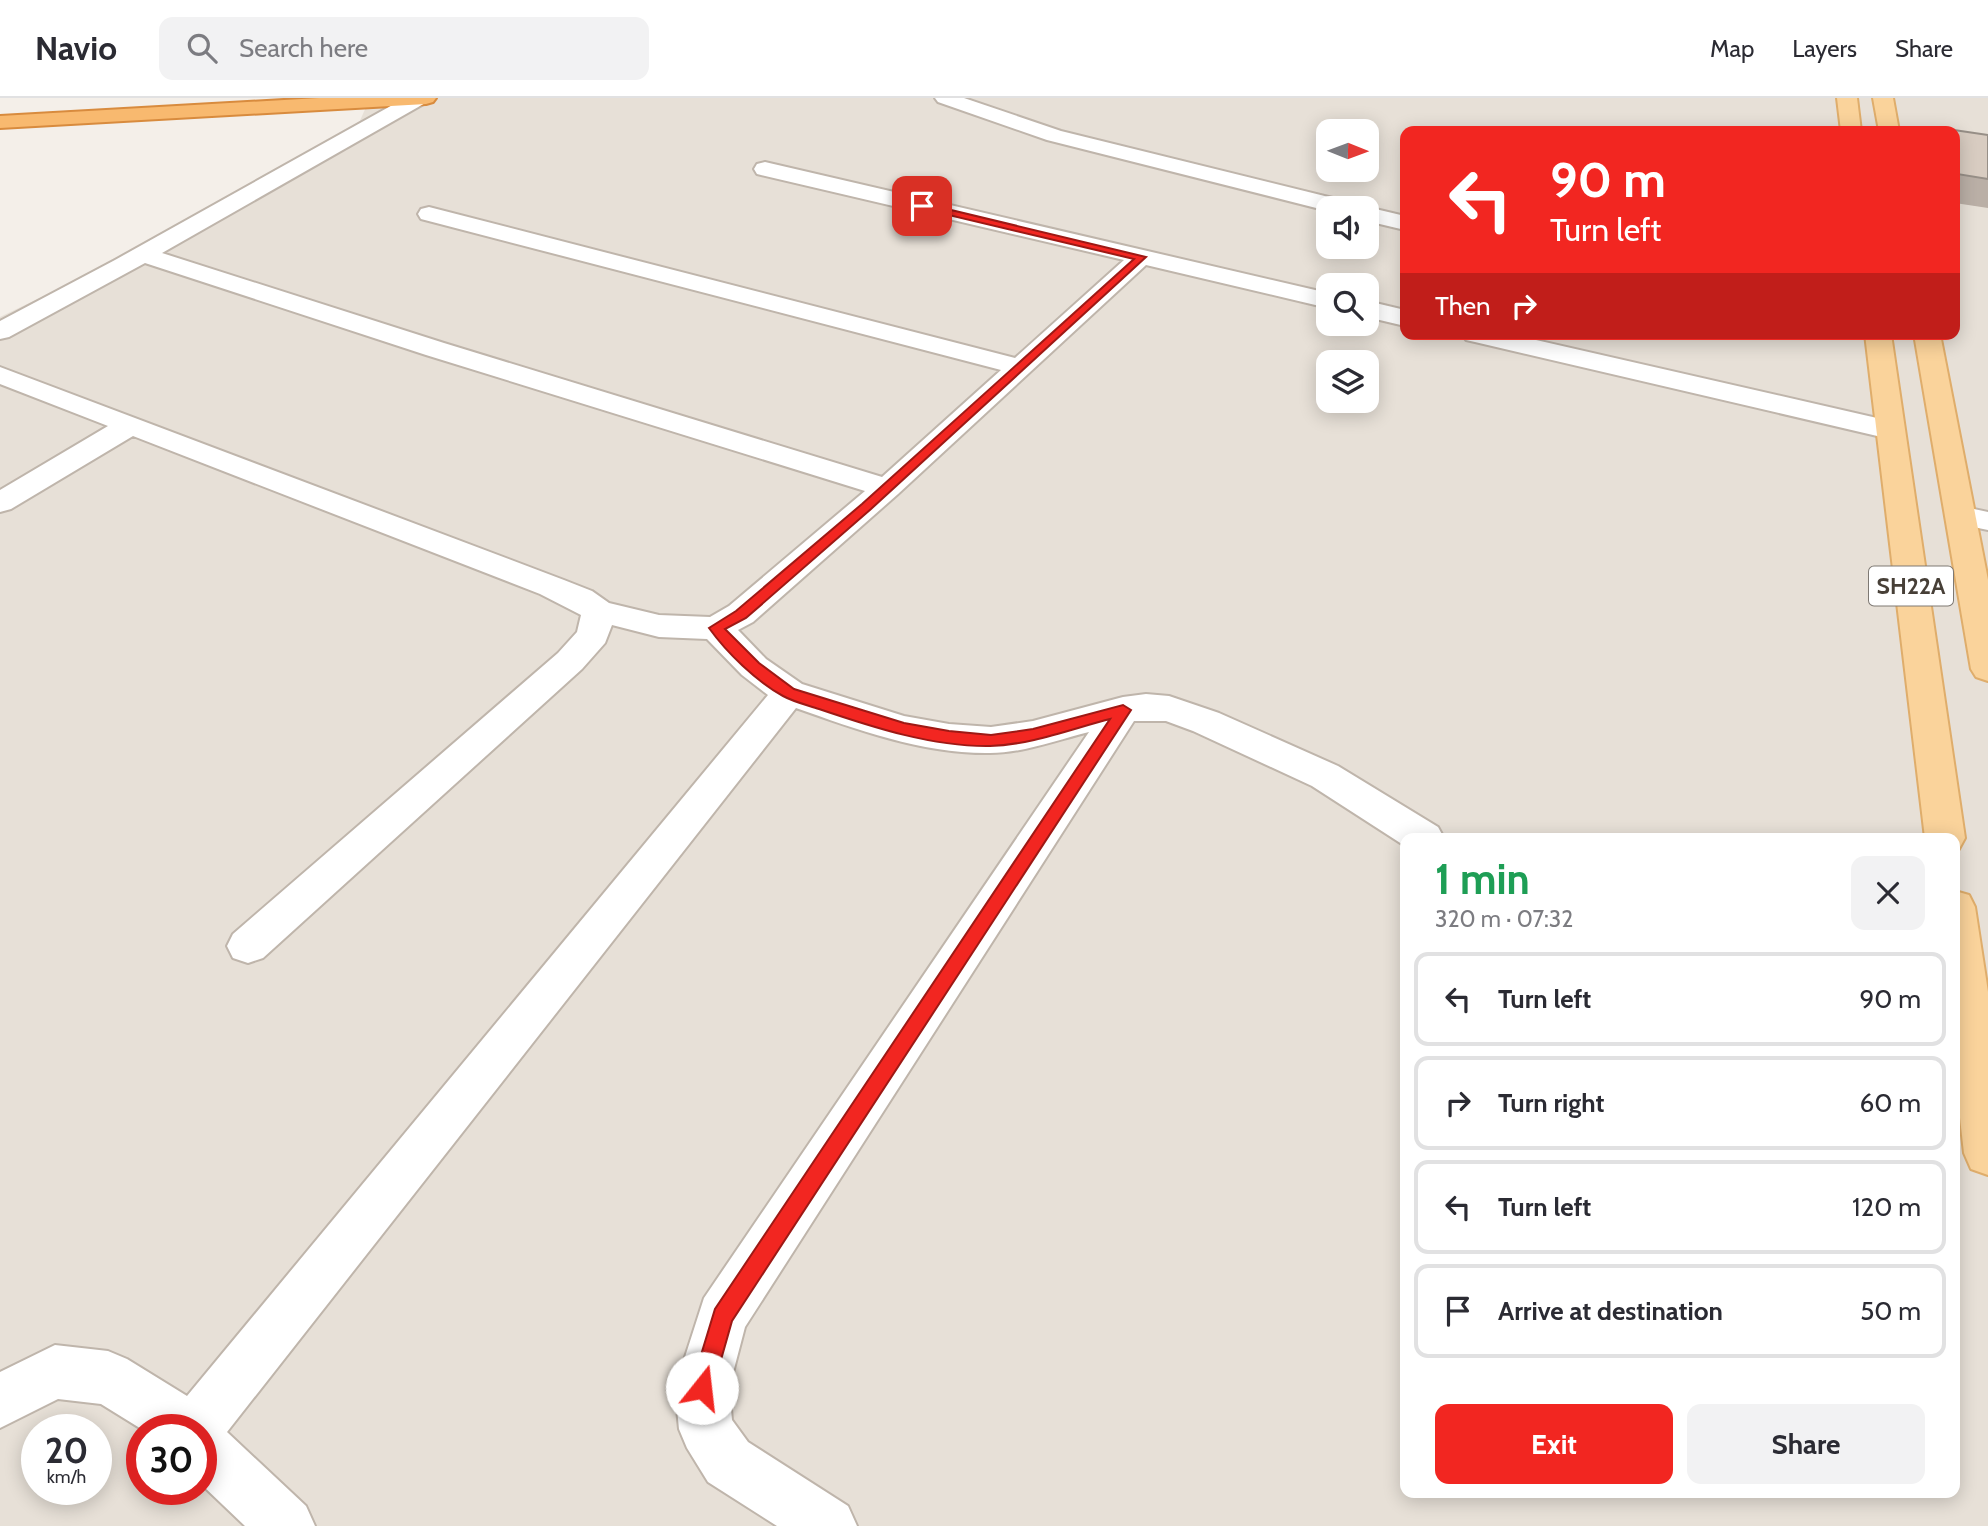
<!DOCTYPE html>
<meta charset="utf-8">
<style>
body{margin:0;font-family:Cabin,sans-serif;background:#f2f2f3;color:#2b2b33;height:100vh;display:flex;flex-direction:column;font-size:26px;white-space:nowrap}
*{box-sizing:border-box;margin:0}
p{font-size:23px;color:#7c7c81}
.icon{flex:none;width:38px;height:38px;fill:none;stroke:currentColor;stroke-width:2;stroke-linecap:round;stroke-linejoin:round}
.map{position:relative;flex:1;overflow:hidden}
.side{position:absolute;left:1400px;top:735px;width:560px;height:665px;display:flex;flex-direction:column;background:#fff;border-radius:14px;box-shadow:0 4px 18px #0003}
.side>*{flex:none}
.hud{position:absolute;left:1400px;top:28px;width:560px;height:214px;border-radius:14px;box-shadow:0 4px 18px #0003;background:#f22621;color:#fff;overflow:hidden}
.needle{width:46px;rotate:91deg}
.tools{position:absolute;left:1316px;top:21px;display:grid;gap:14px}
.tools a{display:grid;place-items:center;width:63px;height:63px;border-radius:14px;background:#fff;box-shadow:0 4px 18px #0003;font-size:35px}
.speed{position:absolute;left:21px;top:1316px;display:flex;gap:14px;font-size:35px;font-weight:700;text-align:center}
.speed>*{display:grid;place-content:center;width:91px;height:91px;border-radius:50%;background:#fff;box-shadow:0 4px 18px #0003;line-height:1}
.speed small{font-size:18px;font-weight:400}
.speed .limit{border:10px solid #d22;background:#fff;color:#111}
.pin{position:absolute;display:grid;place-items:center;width:60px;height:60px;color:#fff;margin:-30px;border-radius:14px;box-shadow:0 4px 10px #0006}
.me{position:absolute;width:77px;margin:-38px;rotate:16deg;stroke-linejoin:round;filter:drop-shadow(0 0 5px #0008)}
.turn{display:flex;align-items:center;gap:24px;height:147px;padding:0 35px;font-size:32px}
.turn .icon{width:91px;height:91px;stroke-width:2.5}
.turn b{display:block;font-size:49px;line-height:60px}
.then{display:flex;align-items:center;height:66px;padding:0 35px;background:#0003;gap:14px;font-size:26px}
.round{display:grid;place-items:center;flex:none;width:74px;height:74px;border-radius:14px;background:#f2f2f3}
.overview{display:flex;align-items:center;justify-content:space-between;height:119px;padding:0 35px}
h1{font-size:42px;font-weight:800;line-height:52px;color:#1e9e55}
.cta{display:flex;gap:14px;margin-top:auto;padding:14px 35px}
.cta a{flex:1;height:80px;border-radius:14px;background:#f22621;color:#fff;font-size:28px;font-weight:800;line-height:80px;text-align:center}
.cta a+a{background:#f2f2f3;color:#2b2b33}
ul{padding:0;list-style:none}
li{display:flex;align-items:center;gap:21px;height:94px;margin:0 14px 10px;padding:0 21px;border:4px solid #e1e1e2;border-radius:14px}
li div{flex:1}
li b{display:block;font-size:26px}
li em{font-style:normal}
header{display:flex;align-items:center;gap:42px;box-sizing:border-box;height:98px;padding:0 35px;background:#fff;border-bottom:2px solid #e1e1e2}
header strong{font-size:33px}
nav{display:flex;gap:38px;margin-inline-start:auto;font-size:24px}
.search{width:490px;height:63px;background:#f2f2f3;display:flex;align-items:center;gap:18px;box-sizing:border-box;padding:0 24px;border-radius:14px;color:#7c7c81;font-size:26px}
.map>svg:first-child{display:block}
</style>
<header>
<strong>Navio</strong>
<div class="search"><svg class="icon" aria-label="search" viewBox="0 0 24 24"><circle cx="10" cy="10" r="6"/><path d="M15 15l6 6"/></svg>Search here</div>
<nav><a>Map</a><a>Layers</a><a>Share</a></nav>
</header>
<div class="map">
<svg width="1988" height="1428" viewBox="0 0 1988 1428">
<rect width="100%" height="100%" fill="#f4efe9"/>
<path fill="#e7e0d7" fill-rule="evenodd" d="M370 0H1988V1428H0V219L347 52ZM1328 33H1367V72H1328ZM1405 33H1955V236H1405ZM1328 110H1367V149H1328ZM1328 187H1367V226H1328ZM1328 264H1367V303H1328ZM1405 740H1955V1395H1405ZM37 1332H96V1391H37ZM142 1332H201V1391H142Z"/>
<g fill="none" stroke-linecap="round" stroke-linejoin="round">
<g stroke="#bfb5ab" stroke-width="4">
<g id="minor">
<path d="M405 0H430L427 4 162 155 444 245 882 379 1001 272 421 121 418 116 421 111 429 109 1015 260 1124 162 757 76 754 71 757 66 765 64 1328 195V210L1146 167 898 396 753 524 738 532 766 561 802 586 904 618 949 626 991 629 1033 623 1123 599 1146 596 1169 598 1219 615 1338 668 1438 729 1444 740H1405V748L1312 688 1193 633 1166 623H1134L745 1229 729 1290 732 1322 748 1344 848 1408 857 1428H777L708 1384 687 1350 679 1331 675 1290 704 1200 1089 634C1057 642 1023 655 990 655 924 656 858 632 796 610L227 1334 306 1408 315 1428H245L201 1386V1332H143L101 1306 58 1301 0 1330V1274L55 1247 108 1253 127 1261 187 1298 768 597 742 577 707 541 659 539 612 527 605 545 582 571 263 860 248 865 233 860 227 848 233 836 558 555 577 534 581 517 540 496 133 338 11 411 0 414V392L108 328 0 286V269L564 482 592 493 609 505 659 517 710 519 729 508 865 393 426 257 145 165 9 239 0 241V223L115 162Z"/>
<polygon points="935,0 964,0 1061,33 1353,105 1356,110 1328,110 1328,113 1047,42 938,4"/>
<polygon points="1367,109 1405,118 1405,132 1367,123 1367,110 1362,110"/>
<polygon points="1367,203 1405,212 1405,228 1367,219"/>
<polygon points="1462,236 1510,236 1890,323 1900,326 1904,332 1900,338 1890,341 1475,244 1466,242"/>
<polygon points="1960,408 1988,414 1988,432 1949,424 1945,417 1949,410"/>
</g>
</g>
<g stroke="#dfad6b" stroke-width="4">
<g id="major">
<polygon points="1837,0 1857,0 1861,33 1841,33"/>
<polygon points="1873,0 1893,0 1899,33 1879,33"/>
<polygon points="1865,236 1891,236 1965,740 1959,751 1955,752 1955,740 1925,740"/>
<polygon points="1914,236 1940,236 1988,482 1988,583 1976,579 1971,571"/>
<polygon points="1955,793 1969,797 1975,809 1988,894 1988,1077 1971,1071 1964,1055 1955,976"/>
</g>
</g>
<g stroke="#d88b3e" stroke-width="4">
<polygon id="highway" points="319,0 436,0 433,4 426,6 0,30 0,18"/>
</g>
<use href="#minor" fill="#fff" fill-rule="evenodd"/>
<use href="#major" fill="#fad39b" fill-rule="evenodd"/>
<use href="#highway" fill="#f8b96f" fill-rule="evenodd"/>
</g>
<polygon fill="#baafa6" points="1954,32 1988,37 1988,110 1955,105 1955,33 1953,33"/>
<polygon fill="#d8ccc1" stroke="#978f87" stroke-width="2" points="1954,32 1988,37 1988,81 1957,76"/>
<path fill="#f22621" stroke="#9d1915" stroke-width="2" d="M922 105 1146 159 871 411 746 520 725 531 759 565 794 591 904 625 949 633 991 637 1033 631 1123 607 1131 612 732 1223 713 1290 709 1298 702 1302 694 1298 691 1290 715 1211 1110 621C1071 631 1030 647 990 648 933 649 872 629 819 611 807 607 794 604 783 598 756 583 727 555 709 530L736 513 862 406 1134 161 919 110 918 108Z"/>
<g text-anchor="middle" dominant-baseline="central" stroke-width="5" stroke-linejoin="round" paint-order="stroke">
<rect fill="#fff" stroke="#7e7973" stroke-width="2" x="1869" y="468.5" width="84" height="39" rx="5"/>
<g font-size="23" font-weight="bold" fill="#473f37">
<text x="1911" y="488">SH22A</text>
</g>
</g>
</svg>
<div class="tools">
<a><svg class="needle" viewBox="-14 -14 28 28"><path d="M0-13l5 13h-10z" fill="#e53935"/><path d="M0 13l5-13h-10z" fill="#7c7c81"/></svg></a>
<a><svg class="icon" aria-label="sound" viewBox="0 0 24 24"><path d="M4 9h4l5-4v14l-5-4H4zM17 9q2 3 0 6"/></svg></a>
<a><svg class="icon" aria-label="search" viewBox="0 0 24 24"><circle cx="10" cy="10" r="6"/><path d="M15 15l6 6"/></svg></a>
<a><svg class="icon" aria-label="layers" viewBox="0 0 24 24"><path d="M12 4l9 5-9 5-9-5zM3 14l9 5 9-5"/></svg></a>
</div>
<div class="speed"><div>20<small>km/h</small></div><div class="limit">30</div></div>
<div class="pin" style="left:922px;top:108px;background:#d93025"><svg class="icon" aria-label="arrive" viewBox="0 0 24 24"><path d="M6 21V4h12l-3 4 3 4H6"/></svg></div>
<svg class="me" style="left:702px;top:1290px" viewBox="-20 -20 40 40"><circle r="19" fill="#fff"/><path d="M0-13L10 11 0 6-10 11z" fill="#f22621"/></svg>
<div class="hud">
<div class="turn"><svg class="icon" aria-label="left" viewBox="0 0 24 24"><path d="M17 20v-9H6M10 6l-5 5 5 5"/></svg><div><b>90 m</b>Turn left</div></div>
<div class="then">Then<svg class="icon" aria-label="right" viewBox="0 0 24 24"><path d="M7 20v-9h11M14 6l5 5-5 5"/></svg></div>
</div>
<section class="side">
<div class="overview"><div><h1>1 min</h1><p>320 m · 07:32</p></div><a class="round"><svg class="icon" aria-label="close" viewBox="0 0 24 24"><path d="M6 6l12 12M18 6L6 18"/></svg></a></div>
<ul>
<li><svg class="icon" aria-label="left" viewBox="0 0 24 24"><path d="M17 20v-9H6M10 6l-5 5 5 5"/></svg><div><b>Turn left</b></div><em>90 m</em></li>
<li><svg class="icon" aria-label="right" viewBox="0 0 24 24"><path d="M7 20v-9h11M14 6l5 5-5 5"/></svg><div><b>Turn right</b></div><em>60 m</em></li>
<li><svg class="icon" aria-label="left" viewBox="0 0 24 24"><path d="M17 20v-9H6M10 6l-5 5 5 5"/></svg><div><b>Turn left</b></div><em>120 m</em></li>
<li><svg class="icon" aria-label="arrive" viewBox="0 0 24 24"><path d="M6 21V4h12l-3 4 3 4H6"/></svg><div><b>Arrive at destination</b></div><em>50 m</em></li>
</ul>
<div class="cta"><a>Exit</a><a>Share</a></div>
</section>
</div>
